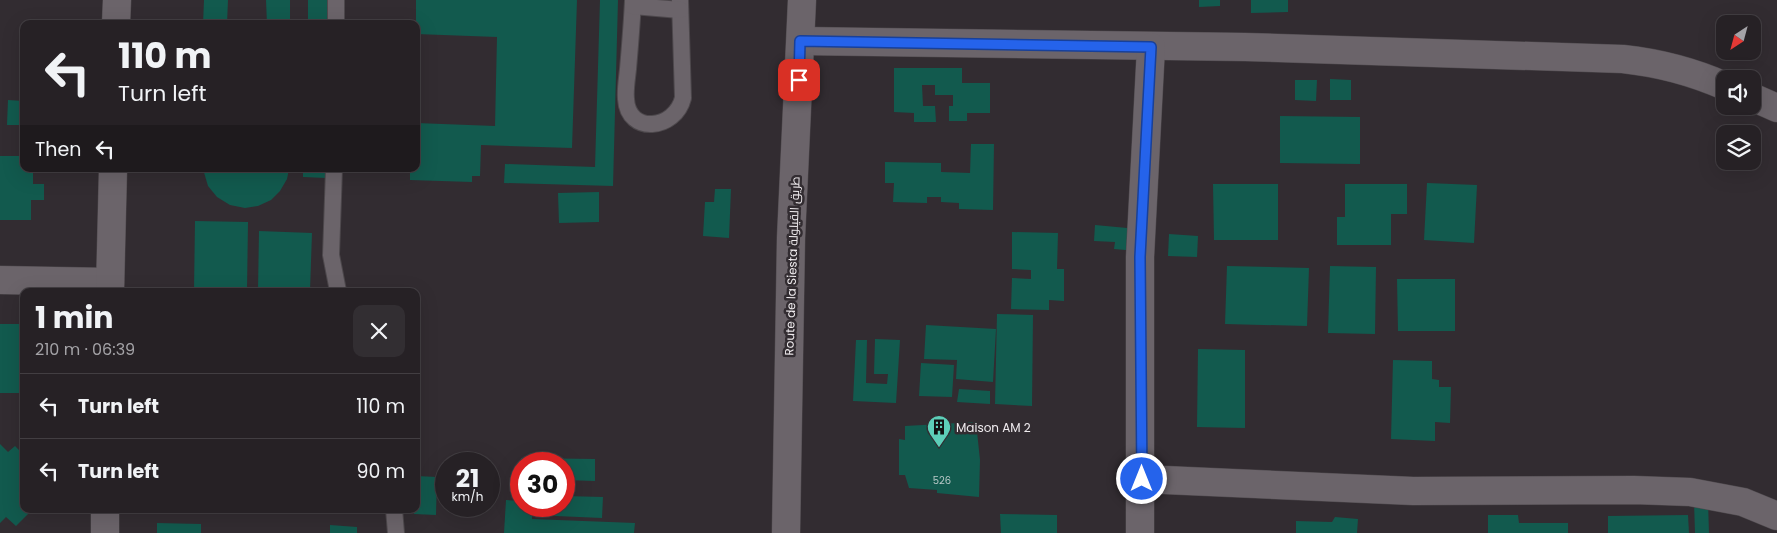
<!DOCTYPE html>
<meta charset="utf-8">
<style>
body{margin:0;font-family:Poppins,Cairo,sans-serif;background:#322e32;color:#f1f3f6;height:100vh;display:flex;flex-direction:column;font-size:19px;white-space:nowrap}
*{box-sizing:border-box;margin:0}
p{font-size:16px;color:#a4a3a7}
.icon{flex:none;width:28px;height:28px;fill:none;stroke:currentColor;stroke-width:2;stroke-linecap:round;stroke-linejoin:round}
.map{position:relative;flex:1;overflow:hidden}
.details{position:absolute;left:20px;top:288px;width:400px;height:225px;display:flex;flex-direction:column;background:#262125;border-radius:10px;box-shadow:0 5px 20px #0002,0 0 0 1px #423e42}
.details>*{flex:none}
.top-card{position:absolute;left:20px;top:20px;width:400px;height:152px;border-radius:10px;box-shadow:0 5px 20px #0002,0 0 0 1px #423e42;background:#262125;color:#f1f3f6;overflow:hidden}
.needle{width:32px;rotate:216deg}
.buttons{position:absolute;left:1716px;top:15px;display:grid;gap:10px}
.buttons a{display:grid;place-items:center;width:45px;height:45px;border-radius:10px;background:#262125;box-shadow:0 5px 20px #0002,0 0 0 1px #423e42;font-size:25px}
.speed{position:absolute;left:435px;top:452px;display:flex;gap:10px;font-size:25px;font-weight:700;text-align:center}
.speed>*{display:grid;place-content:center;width:65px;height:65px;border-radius:50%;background:#262125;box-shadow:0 5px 20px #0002,0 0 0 1px #423e42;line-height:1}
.speed small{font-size:12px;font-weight:400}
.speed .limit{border:8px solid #d22;background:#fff;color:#111}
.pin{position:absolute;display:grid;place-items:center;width:42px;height:42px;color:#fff;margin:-21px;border-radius:10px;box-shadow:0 2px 8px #0006}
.me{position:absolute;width:55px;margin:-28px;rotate:0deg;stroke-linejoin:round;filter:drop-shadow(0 0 4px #0008)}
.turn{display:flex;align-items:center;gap:18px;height:105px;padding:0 15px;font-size:22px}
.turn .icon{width:65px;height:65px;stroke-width:2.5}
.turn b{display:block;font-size:35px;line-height:42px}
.then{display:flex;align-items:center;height:48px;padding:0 15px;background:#0003;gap:10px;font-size:19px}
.round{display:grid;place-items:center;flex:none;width:52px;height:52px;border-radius:10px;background:#322e32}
.headline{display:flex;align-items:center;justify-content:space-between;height:85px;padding:0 15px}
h1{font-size:30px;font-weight:700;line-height:38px}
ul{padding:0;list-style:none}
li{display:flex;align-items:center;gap:15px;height:65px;padding:0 15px;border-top:1px solid #423e42}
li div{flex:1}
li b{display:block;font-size:19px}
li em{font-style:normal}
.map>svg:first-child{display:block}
</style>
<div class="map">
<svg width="1777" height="533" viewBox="0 0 1777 533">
<rect width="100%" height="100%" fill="#322c31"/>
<g fill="#125a4e">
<polygon points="204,0 228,0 227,24 203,24"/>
<polygon points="266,0 290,0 290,24 267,24"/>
<rect x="308" y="0" width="23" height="24"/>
<polygon points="416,0 577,0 572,148 481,145 480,176 472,176 472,182 410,180 410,169 416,169 416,123 495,126 497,37 416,34"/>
<polygon points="600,0 618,0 613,186 504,183 505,164 595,167"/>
<polygon points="1199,0 1220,0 1220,6 1199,7"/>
<polygon points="1251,0 1288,0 1288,12 1251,13"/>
<polygon points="894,68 962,68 962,83 990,83 990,113 967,113 967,121 949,121 949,106 953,106 953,95 935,95 935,85 922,85 923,106 935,106 936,122 914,122 914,113 894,112"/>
<polygon points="1330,79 1351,80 1351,100 1330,100"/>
<polygon points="1295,80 1317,80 1316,101 1295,100"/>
<polygon points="8,100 24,101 24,125 7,125"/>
<polygon points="1280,116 1360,117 1360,164 1280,163"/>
<polygon points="971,144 994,144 993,210 959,209 959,203 941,202 941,197 927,197 927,203 893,202 894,183 885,183 885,162 941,163 941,172 970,173"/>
<polygon points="0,156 24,156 24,169 33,169 33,184 44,184 44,200 31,200 31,220 0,220"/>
<polygon points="203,169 289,169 287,179 280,191 271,200 258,206 245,208 230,205 217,197 208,186"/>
<polygon points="303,169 327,169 326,178 303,177"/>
<polygon points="1427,183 1477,185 1474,243 1424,240"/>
<polygon points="1213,184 1278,184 1278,240 1214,240"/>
<polygon points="1345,184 1407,184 1407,214 1391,214 1391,245 1337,245 1337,217 1345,217"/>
<polygon points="715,189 731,189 729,238 703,236 705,202 714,202"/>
<polygon points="599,192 599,222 559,223 558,193"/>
<polygon points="195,221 248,222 247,291 194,291"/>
<polygon points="1095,225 1138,229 1137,251 1114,249 1115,242 1094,241"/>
<polygon points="259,231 312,233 310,291 258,291"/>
<polygon points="1012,232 1058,233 1057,269 1064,269 1064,301 1049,300 1049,310 1011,309 1012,278 1031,279 1031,270 1012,269"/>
<polygon points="1169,234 1198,236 1197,257 1168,256"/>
<polygon points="1227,266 1309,268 1307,326 1225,324"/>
<polygon points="1330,266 1376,267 1375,334 1328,333"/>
<polygon points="1397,279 1455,279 1455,331 1398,331"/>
<polygon points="997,314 1033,315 1032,406 995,404"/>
<rect x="0" y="324" width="24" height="69"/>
<polygon points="926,325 996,329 993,382 956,379 957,360 924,359"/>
<polygon points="875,339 900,340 896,403 853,401 856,340 867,340 866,383 887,384 888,374 874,374"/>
<polygon points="1198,349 1245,350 1245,428 1197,427"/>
<polygon points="1393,360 1432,361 1432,379 1439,380 1439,387 1451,387 1450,423 1435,422 1435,441 1391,439"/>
<polygon points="921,363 954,365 952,397 919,396"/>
<polygon points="959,389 990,391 990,404 957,402"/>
<polygon points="976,422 980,460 979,497 937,493 937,490 909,488 905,475 899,475 899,439 905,440 905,426"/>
<polygon points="0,444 8,452 15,446 24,455 24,509 33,509 16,526 6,517 0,523"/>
<polygon points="521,458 595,459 595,481 564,480 564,464 521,464"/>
<polygon points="416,476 437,477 436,515 414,514 414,509 416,509"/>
<polygon points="564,496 603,497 602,518 533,515 534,506 564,506"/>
<polygon points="506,500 521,501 521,506 532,506 532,519 635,523 634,533 504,533"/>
<polygon points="1694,502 1708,502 1709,533 1695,533"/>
<polygon points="1000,514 1057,515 1057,533 1001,533"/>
<polygon points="1488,515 1518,515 1519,523 1568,523 1568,533 1488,533"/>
<polygon points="1688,515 1689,533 1608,533 1608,516"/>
<polygon points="1335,517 1358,519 1357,533 1296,533 1296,521 1332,522"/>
<polygon points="157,523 201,524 201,533 157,533"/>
<polygon points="330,525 357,527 357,533 330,533"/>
</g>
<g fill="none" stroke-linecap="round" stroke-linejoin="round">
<g stroke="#4d484c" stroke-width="18">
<g id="lane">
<path d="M633 0C632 23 630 46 628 69 627 79 625 90 626 99 628 135 675 130 683 98L680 0"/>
<polyline points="633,6 680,10"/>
<polyline points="336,24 336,0"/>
<polyline points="334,169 331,255 338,291"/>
<polyline points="394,509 396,533"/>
</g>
</g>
<g stroke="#4d484c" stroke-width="29">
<g id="street">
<polyline points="116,24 117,0"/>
<path d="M801 41 1245 47 1623 59C1660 63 1691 71 1725 86"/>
<polyline points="1752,97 1777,108"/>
<polyline points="0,280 110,282"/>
<polyline points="110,291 113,169"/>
<polyline points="1142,479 1413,491 1634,490 1690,492 1743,502 1777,516"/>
<polyline points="105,533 105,509"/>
<polyline points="786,533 791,238 802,0"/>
<polyline points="1140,533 1140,257 1151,47"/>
</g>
</g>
<use href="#lane" stroke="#6b646a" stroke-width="16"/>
<use href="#street" stroke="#6b646a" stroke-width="28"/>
</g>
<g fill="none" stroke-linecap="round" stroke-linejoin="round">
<g stroke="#184099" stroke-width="12">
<polyline id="route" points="799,80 800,41 1151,47 1140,257 1142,479"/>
</g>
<use href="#route" stroke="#2563eb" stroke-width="9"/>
</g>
<defs>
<g id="building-pin" transform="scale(1.25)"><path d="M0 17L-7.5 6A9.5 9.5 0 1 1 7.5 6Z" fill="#5dceb8" stroke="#322c31"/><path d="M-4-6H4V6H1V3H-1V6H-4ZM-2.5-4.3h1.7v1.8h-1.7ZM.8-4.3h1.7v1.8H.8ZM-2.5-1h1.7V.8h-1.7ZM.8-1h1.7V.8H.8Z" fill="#111"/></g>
</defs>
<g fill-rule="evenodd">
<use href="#building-pin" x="939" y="427"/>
</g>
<g text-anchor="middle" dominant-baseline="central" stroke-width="5" stroke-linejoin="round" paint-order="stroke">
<g font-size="10" fill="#b8c8c7">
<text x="942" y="480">526</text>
</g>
<g font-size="12" fill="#f0ecef" stroke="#322c31">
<text transform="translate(792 266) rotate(-88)">Route de la Siesta طريق القيلولة</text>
</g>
<g font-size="12" fill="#f0ecef" stroke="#322c31" text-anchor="start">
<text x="956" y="427">Maison AM 2</text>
</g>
</g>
</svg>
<div class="buttons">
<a><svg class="needle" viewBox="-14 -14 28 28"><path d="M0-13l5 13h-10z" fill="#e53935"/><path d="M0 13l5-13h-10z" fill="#a4a3a7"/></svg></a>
<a><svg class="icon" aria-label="sound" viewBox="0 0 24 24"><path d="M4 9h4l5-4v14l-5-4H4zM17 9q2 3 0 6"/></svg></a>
<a><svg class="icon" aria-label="layers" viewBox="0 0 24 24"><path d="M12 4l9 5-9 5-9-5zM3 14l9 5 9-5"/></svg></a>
</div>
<div class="speed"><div>21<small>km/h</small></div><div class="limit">30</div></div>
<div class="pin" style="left:799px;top:80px;background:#d93025"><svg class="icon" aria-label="arrive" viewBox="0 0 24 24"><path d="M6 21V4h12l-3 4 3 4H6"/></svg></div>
<svg class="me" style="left:1142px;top:479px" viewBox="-20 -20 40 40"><circle r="17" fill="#2563eb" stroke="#fff" stroke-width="3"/><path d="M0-11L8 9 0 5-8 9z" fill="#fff"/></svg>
<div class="top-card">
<div class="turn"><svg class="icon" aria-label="left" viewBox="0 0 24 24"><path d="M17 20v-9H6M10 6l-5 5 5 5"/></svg><div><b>110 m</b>Turn left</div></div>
<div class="then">Then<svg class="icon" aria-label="left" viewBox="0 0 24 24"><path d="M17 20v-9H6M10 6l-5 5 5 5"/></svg></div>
</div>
<section class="details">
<div class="headline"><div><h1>1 min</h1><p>210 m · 06:39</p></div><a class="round"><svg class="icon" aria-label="close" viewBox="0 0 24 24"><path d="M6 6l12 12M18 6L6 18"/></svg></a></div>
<ul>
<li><svg class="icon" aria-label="left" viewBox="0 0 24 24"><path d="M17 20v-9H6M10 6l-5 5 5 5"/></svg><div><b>Turn left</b></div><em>110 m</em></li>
<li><svg class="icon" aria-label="left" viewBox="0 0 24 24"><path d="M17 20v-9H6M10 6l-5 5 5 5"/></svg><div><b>Turn left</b></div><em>90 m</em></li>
</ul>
</section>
</div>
